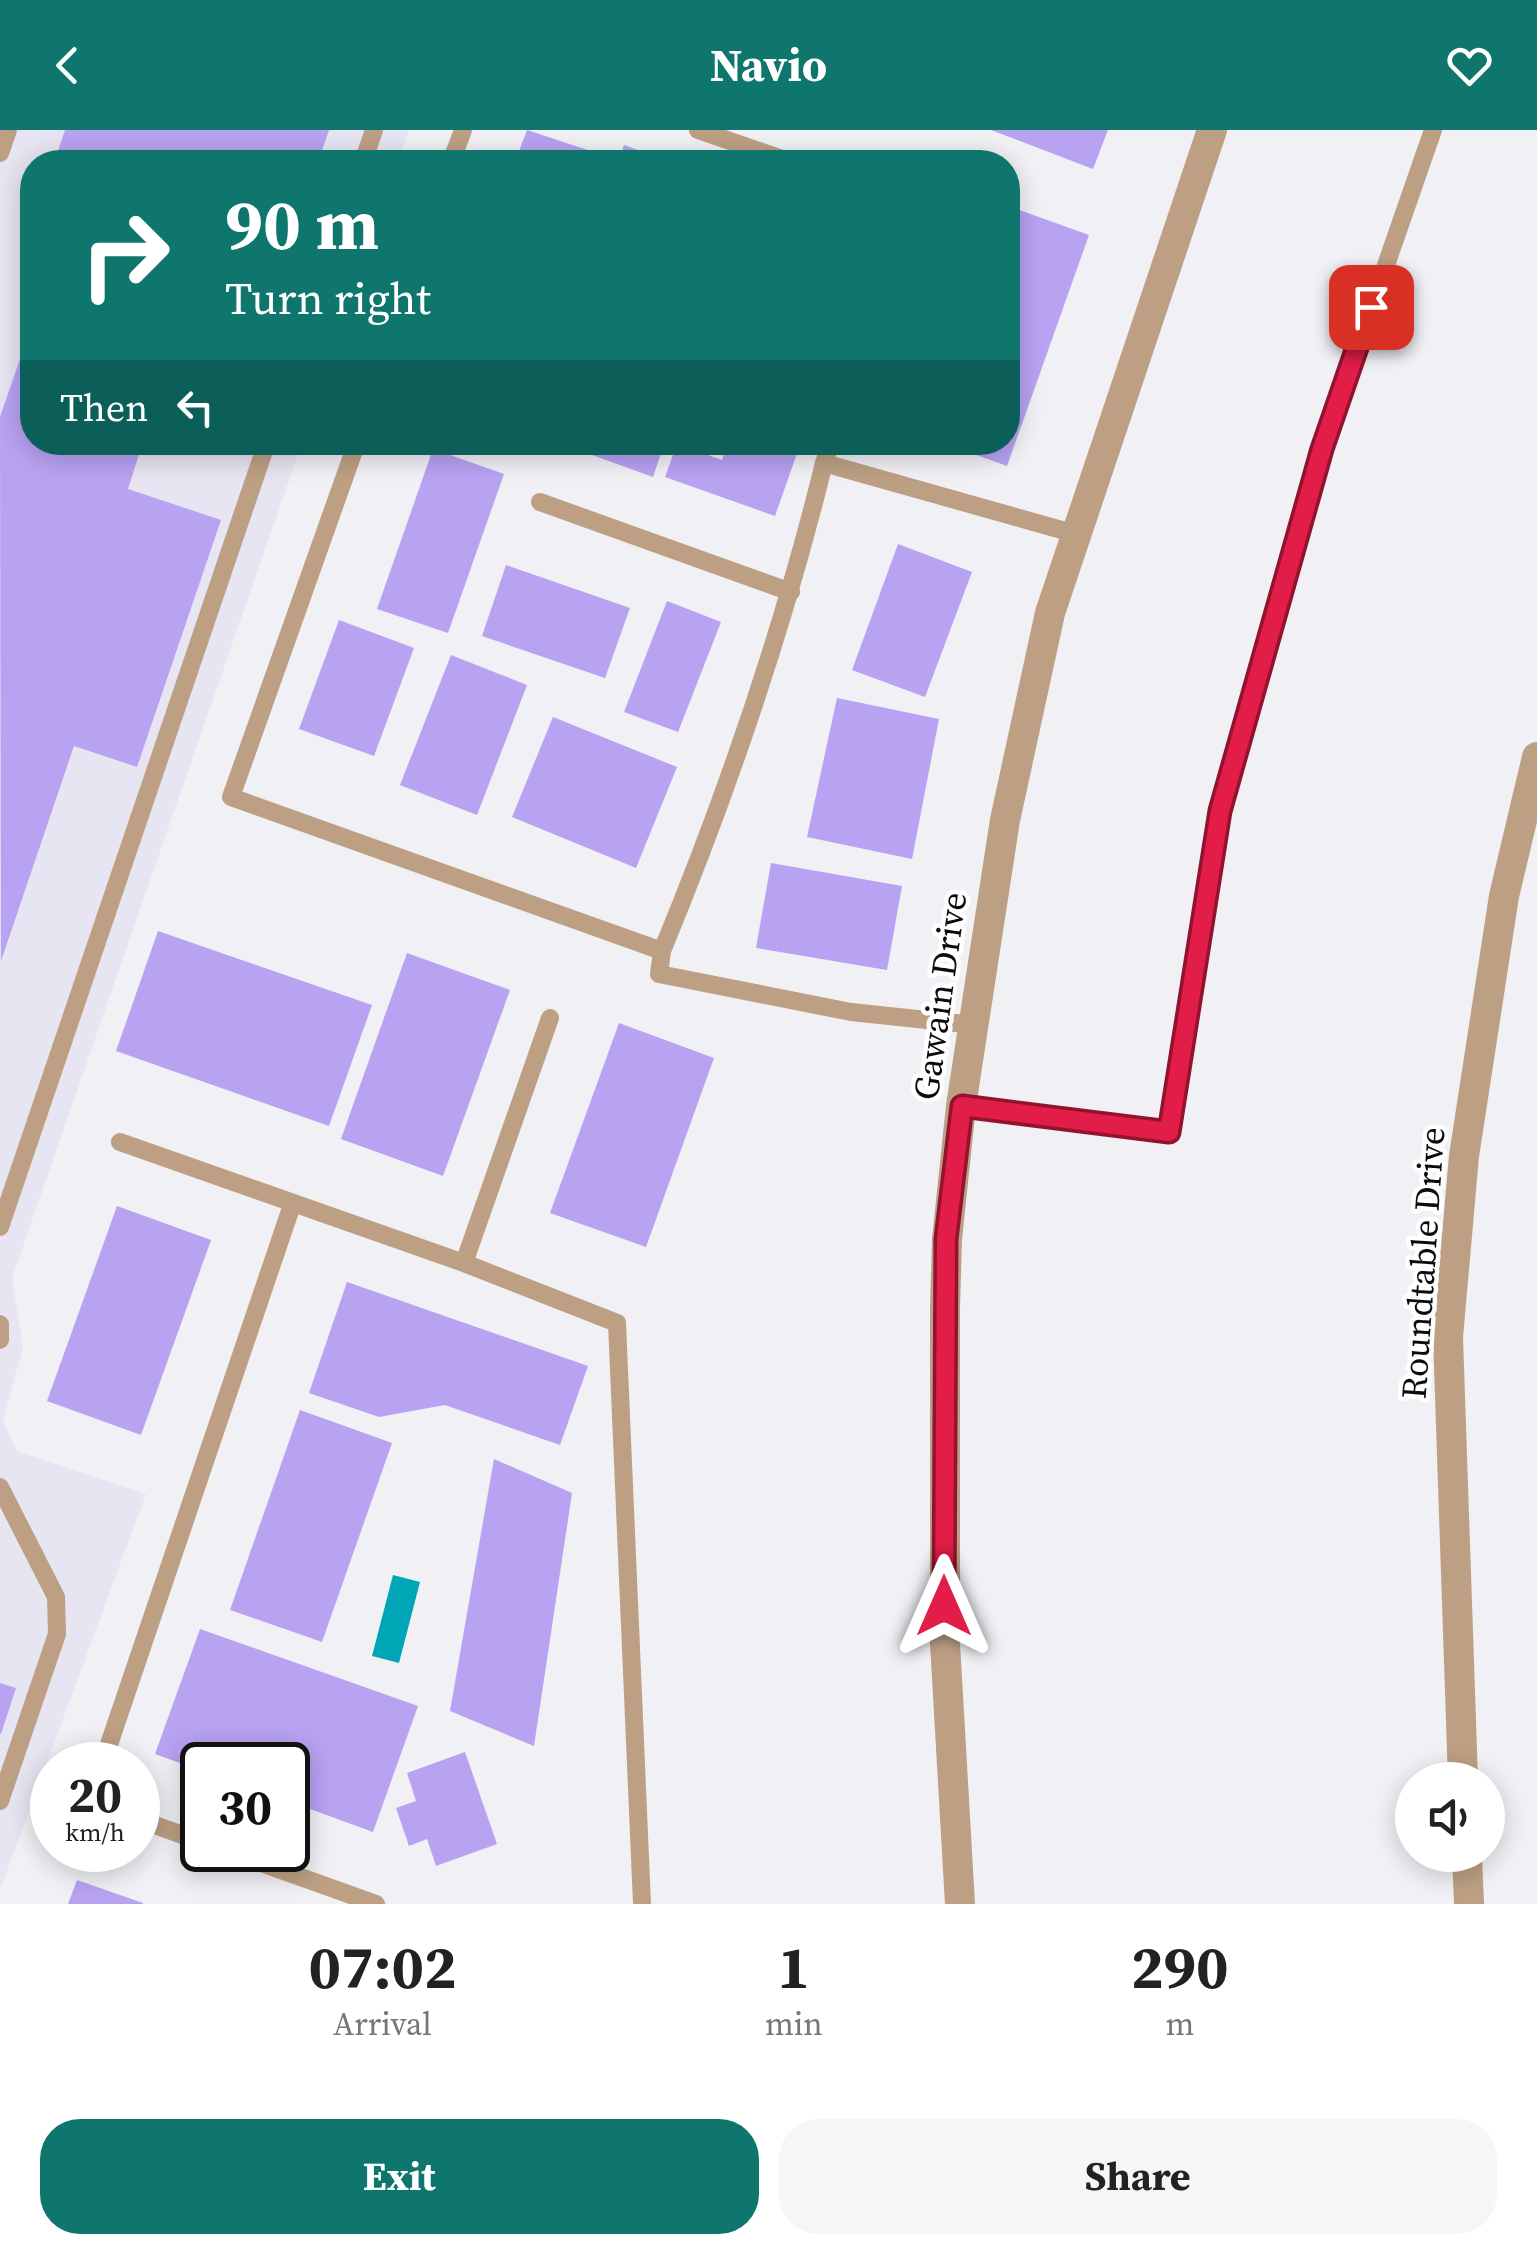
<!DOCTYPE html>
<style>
body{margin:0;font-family:"Source Serif 4",serif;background:#f6f6f6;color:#222;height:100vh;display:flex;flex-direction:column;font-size:38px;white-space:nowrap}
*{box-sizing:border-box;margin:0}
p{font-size:32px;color:#767676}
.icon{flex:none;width:55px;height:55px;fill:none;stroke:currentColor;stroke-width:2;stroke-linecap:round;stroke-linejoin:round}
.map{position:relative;height:1774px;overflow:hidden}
.drawer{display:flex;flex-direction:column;background:#fff;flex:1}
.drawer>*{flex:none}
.top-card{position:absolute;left:20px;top:20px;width:1000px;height:305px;border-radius:40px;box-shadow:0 5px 25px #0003;background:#0f766e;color:#fff;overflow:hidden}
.fabs{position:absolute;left:1395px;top:1632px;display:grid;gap:20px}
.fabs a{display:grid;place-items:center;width:110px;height:110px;border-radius:50%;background:#fff;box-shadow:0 5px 25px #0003;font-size:50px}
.speed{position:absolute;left:30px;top:1612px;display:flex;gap:20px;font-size:50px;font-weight:700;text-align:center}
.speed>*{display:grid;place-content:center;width:130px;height:130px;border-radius:50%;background:#fff;box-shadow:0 5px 25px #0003;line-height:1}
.speed small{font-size:25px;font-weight:400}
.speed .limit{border:5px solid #111;border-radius:15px;background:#fff;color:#111}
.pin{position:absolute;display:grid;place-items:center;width:85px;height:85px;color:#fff;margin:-42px;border-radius:20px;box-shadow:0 5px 15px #0006}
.me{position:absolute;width:110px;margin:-55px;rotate:0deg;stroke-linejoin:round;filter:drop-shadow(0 0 8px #0008)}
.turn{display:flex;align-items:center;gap:35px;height:210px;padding:0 40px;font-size:45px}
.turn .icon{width:130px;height:130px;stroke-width:2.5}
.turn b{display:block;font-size:70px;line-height:85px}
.then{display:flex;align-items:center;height:95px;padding:0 40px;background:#0003;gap:20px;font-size:38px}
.eta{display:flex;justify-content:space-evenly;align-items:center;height:170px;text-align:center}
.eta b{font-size:60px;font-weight:700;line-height:70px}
.action{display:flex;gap:20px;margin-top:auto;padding:20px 40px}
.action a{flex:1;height:115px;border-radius:40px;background:#0f766e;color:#fff;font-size:40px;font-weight:700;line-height:115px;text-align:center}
.action a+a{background:#f6f6f6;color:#222}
header{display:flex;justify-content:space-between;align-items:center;height:130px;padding:0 40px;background:#0f766e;color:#fff;font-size:45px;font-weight:700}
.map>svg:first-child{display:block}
</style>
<header><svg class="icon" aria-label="back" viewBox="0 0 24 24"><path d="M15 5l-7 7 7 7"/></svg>Navio<svg class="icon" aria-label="heart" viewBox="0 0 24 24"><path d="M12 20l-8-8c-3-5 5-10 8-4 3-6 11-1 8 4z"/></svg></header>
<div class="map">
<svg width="1537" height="1774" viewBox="0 0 1537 1774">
<rect width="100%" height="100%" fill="#f1f0f5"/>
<polygon fill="#e8e5f2" points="0,0 409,0 398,32 32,32 32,312 302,313 12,1148 23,1217 3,1291 17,1321 146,1364 0,1760"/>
<polygon fill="#00a6b6" points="393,1445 420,1452 399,1533 372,1526"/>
<g fill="#b8a2f2">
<polygon points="65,0 329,0 318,32 54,32"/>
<polygon points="527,0 606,26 603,32 515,32"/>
<polygon points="991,0 1108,0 1093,39"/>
<polygon points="624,15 672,32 618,32"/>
<polygon points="1008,76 1089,105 1007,336 943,313 1008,312"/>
<polygon points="32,194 32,312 143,312 128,359 221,390 137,637 74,616 1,831 0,287"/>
<polygon points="507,312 547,312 542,325"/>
<polygon points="584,312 665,312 653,347 581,321"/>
<polygon points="728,312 801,312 775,386 665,347 677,314 722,330"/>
<polygon points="433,319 504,344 448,503 377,479"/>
<polygon points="898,414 972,442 925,567 852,540"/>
<polygon points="506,435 630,478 605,548 482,506"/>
<polygon points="667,471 721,492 678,602 624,582"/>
<polygon points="339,490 414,518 374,626 299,599"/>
<polygon points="451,525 527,555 477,685 400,655"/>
<polygon points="837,568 939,589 912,729 807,707"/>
<polygon points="553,587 677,637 636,738 512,687"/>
<polygon points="771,733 902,756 887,840 756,818"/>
<polygon points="158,801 372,875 329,996 116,921"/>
<polygon points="407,823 510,860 443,1046 341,1009"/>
<polygon points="619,893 714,928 646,1117 550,1083"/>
<polygon points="117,1076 211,1110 141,1305 47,1271"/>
<polygon points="347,1152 588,1236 560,1315 445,1275 379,1287 309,1263"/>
<polygon points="300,1280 392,1313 322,1512 230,1480"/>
<polygon points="494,1329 572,1363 534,1616 450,1581"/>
<polygon points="200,1499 418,1576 373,1702 288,1671 288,1635 202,1635 202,1641 155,1624"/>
<polygon points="0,1553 16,1558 1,1604 0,1604"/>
<polygon points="465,1622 497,1714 436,1736 427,1709 409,1716 396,1678 416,1671 407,1643"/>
<polygon points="77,1750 143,1773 143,1774 68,1774"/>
</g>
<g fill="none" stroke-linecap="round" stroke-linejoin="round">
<g stroke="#bda084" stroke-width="18">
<polyline points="698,0 791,32"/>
<polyline points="0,23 8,0"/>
<polyline points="363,32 374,0"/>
<polyline points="451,32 463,0"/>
<path d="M357 312 231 667 662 821C728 661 783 500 824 333"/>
<polyline points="831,312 824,333 1076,404"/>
<polyline points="540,372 791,462"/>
<polyline points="662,821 659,844 851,882 974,895"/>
<polyline points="961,976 1169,1002 1219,681 1322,319 1433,0"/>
<polyline points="120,1012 464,1133 617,1193 642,1774"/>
<polyline points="0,1097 267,312"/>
<polyline points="464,1133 550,888"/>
<polyline points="0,1194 0,1210"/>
<polyline points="0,1357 56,1467 57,1504 0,1671"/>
<polyline points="102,1635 292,1075"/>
<polyline points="138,1689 202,1712"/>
<polyline points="225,1720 376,1774"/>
</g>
<g stroke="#bda084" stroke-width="30">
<polyline points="1463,1650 1448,1207 1464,1026 1504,766 1537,627"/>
<polyline points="1467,1725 1469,1774"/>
<polyline points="960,1774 945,1513 945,1179 947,1109 961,976 1005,690 1050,483 1212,0"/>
</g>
</g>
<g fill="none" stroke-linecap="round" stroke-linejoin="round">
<g stroke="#92132f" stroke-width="25">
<polyline id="route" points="944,1476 946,1109 962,976 1169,1002 1220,681 1322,319 1371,177"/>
</g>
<use href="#route" stroke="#e11d48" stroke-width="18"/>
</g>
<g text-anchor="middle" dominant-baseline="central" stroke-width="9" stroke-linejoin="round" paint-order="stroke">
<g font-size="35" fill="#0b0b0d" stroke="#fefeff">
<text transform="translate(940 866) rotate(-82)">Gawain Drive</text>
<text transform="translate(1423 1133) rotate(-86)">Roundtable Drive</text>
</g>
</g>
</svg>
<div class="fabs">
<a><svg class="icon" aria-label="sound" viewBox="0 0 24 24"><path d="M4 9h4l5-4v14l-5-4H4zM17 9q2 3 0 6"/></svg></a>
</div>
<div class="speed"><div>20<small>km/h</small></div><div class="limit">30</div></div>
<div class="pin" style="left:1371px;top:177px;background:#d93025"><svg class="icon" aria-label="arrive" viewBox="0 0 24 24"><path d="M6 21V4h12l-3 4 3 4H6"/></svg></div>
<svg class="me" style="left:944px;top:1476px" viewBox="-20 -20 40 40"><path d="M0-17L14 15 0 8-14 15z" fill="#e11d48" stroke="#fff" stroke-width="4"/></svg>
<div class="top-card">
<div class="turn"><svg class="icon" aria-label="right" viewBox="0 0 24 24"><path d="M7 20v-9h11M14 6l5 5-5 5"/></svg><div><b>90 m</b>Turn right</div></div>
<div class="then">Then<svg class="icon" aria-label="left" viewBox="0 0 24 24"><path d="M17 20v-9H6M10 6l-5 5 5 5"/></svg></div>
</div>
</div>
<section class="drawer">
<div class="eta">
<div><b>07:02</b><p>Arrival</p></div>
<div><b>1</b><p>min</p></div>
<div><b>290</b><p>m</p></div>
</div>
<div class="action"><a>Exit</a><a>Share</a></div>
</section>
